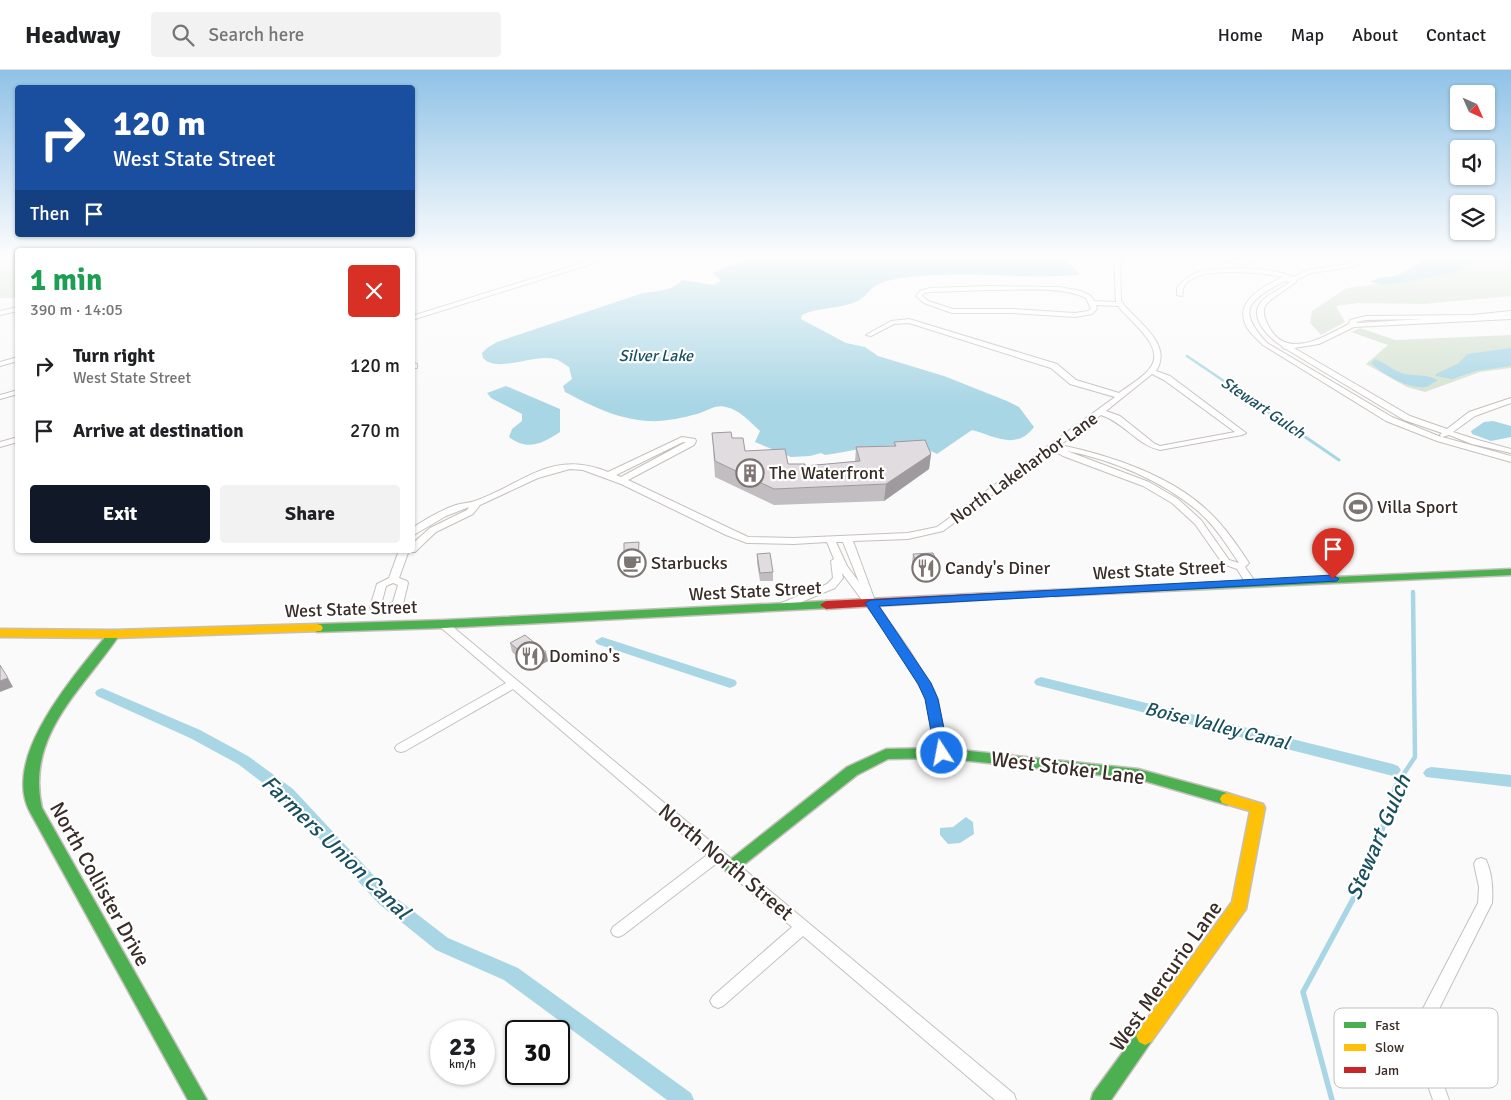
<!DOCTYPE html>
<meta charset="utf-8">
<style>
body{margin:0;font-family:Signika,sans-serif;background:#f2f2f2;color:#202124;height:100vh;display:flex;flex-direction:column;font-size:19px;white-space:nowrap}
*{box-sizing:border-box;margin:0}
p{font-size:16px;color:#757577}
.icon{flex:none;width:28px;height:28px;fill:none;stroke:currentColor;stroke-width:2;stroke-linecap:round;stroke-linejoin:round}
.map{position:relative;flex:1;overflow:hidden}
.side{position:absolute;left:15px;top:178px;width:400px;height:305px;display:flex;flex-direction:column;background:#fff;border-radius:5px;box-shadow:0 1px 4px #0004}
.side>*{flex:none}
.guide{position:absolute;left:15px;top:15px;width:400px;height:152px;border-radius:5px;box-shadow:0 1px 4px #0004;background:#1a4fa0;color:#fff;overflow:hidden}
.needle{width:32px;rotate:135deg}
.fabs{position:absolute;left:1450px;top:15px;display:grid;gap:10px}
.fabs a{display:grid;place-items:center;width:45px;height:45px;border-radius:5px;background:#fff;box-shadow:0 1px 4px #0004;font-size:25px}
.speed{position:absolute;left:430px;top:950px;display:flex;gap:10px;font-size:25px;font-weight:700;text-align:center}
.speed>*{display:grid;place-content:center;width:65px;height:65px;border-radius:50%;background:#fff;box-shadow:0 1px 4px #0004;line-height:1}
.speed small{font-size:12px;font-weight:400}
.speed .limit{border:2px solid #111;border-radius:8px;background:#fff;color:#111}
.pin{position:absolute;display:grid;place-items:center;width:42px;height:42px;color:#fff;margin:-51px -21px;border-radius:50% 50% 50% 0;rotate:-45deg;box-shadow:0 0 5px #0007}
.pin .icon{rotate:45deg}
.me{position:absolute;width:55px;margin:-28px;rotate:349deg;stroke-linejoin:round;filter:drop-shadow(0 0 4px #0008)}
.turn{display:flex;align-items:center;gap:18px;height:105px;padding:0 15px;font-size:22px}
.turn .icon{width:65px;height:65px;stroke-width:2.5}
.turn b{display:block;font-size:35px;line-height:42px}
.then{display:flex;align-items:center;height:48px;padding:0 15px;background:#0003;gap:10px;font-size:19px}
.round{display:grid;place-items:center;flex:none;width:52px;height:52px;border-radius:5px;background:#f2f2f2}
.head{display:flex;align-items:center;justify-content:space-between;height:85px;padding:0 15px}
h1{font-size:30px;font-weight:800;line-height:38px;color:#1e9e55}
.primary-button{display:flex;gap:10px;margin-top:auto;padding:10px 15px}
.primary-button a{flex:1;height:58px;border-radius:5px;background:#111827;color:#fff;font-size:20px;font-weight:800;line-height:58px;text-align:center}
.primary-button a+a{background:#f2f2f2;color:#202124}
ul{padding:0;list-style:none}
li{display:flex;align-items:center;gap:15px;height:65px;padding:0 15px}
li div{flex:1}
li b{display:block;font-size:19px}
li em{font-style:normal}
header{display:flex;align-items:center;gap:30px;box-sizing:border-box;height:70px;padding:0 25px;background:#fff;border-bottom:1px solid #e0e0e0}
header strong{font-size:24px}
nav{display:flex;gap:28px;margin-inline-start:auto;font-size:18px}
.search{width:350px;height:45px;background:#f2f2f2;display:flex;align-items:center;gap:12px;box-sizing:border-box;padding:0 18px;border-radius:5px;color:#757577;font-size:19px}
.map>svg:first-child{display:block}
</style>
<header>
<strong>Headway</strong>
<div class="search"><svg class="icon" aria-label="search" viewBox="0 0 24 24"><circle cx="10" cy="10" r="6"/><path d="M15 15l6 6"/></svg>Search here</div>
<nav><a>Home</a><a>Map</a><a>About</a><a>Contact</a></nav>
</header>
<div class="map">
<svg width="1511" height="1030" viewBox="0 0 1511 1030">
<rect width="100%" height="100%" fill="#fafafa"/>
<g fill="#d5e2d2">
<rect x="0" y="188" width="17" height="40"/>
<polygon points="1486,188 1511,188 1511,226 1423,234 1358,233 1336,236 1345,252 1321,265 1310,253 1312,241 1347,218 1455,203 1471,193"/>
<polygon points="1360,258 1395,270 1511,265 1511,298 1480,302 1425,322 1407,317 1366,294 1388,275 1351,262"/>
</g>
<g fill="#a9d6e5">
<path d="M756 188H1066L1080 205C1059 206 1039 207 1018 206 988 205 901 201 877 215 866 221 867 229 850 234 834 239 816 238 802 245L801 249 846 273 865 277 878 286 944 306 1007 331 1019 337 1034 357C1016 381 995 366 972 360L937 384C905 367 860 380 825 385L821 383 810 386 791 387 755 372 760 361C750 352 740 340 726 337 716 334 707 341 697 344 682 348 664 352 648 351 617 349 592 336 565 322L563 316 572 309 569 297C565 295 560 290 555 289 533 283 498 304 483 288L482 283 487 278 497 272 643 223C656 221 673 221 682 210L713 215 721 211 713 203 731 194Z"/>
<polygon points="1427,188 1486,188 1471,193 1455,203 1384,215 1370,212 1378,208 1396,206"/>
<polygon points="1511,278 1511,296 1476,301 1452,309 1436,306 1436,304 1459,293 1467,284"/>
<path d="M1375 289C1385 292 1393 301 1404 304 1414 306 1431 304 1438 311 1432 312 1430 317 1425 317 1408 319 1382 304 1371 293Z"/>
<path d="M506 316 560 339V362C542 374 527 381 509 367L512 359 522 351V344L491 328 487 323Z"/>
<polygon points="1493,351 1511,356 1511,367 1491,371 1472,364 1471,361 1484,352"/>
<polygon points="966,747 973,752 974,764 960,773 948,774 940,765 940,758 953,757"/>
</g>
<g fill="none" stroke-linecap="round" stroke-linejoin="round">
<polyline stroke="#a9d6e5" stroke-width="2.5" points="1187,286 1243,324"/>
<polyline stroke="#a9d6e5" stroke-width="3" points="1241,323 1339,390"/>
<polyline stroke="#a9d6e5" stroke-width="4.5" points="1391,731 1395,717 1415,687 1413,522"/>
<polyline stroke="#a9d6e5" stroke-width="5.5" points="1332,1030 1303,922 1372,794 1391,729"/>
<g fill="#a9d6e5" fill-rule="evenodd">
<polygon points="602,567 735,610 737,613 735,616 730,618 597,574 595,571"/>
<polygon points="1041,607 1393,694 1398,696 1401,700 1398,704 1393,706 1036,615 1034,612 1036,609"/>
<polygon points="102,618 200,660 248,686 293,719 391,824 448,868 518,898 691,1023 694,1030 667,1030 504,910 436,880 379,834 281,727 238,694 190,668 97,626 95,623 97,620"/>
<polygon points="1431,697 1511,705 1511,717 1426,707 1423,703 1426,699"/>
</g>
<g stroke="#c6c0bd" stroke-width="2">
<g id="street">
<polygon points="599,188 610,188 412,250 412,246"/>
<path d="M1114 188H1120L1121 231C1135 251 1174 273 1156 301L1170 306 1246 363 1242 365 1160 380C1137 375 1125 353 1101 345L1060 375C1110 385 1172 406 1209 442 1225 457 1237 475 1249 493L1245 497 1256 513 1251 516 1247 515 1237 499 1223 494 1195 454 1172 433 1143 416 1063 386 1053 380 943 461 908 469 853 471 875 531 908 578 934 620 938 630 948 683 946 686 942 687 938 686 936 683 926 630 922 620 891 569 842 503 843 508 835 518 787 538 783 539 778 536 779 534 827 514 833 508 831 491 834 489 827 472 794 474 747 473 726 465 621 414 583 400 570 399 538 408 480 435 473 444 436 462 415 482H409L407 480H412V474L430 458 467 440 469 437 446 446 412 466V458C426 449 441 440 456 435 463 433 469 433 475 431 525 413 551 379 608 402L682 367 695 369 696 371 694 375 628 410 748 467 794 468 908 463 937 457 1115 327 1070 314 1051 298 909 253 894 254 871 266 866 265 891 251 909 249 1057 294 1076 310 1119 323C1128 316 1144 307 1150 298 1167 277 1129 251 1118 236L1096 235 1097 239 1092 244 1075 247 1013 243H952L924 233 916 226 920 221 930 218 989 216 1060 217 1081 221 1091 226 1094 231 1116 232ZM989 220C1017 220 1062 216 1086 228L1091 239 1088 241 1075 243 1013 239H953L928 231 922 226 924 223 930 222ZM1152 304 1164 310 1235 362 1160 376 1155 374 1120 346 1106 341ZM683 372H686L621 407 616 405ZM1067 381C1113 390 1163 411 1199 442 1215 456 1227 475 1239 493L1229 490 1201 450 1178 429 1149 412ZM836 472H843L859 512 847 496Z"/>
<polygon points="1202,188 1223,188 1245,191 1252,188 1262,188 1245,195"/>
<path d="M1361 188H1370L1351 197 1311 203 1296 210V212C1288 219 1270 228 1265 236 1262 242 1265 249 1268 255 1286 291 1323 267 1349 254L1350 250 1366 246 1472 245 1511 241V245L1503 246 1511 245V249L1354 257 1319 274 1294 278 1410 346 1447 359 1469 342 1511 328V333L1475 346 1453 362 1478 370 1511 379V383L1472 374 1449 365 1442 367 1511 386V392L1437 371 1386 351 1263 275C1256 268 1246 260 1244 250 1238 229 1267 214 1283 207 1264 203 1191 194 1183 219 1182 221 1183 224 1182 226L1177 225V218C1183 210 1189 205 1199 202 1221 196 1273 197 1293 207L1308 200 1348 194ZM1284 211 1290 212C1281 219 1268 224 1261 232 1248 248 1270 269 1282 276L1283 278 1286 279 1404 350 1442 363 1440 365 1441 367 1392 347 1267 273C1235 238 1250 231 1284 211ZM1422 249 1358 253 1356 252 1366 250Z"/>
<polygon points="18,237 18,241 0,245 0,241"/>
<polygon points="18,287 18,291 0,296 0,292"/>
<polygon points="412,293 417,294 417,298 412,298"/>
<polygon points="18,320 18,324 0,329 0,325"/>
<polygon points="18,367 18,372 0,377 0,372"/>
<path d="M403 480 408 483 399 508 407 511 408 513 403 534 402 536 386 543 371 539 370 537 377 514 389 508 398 483ZM393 513 398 515 393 532 385 536 381 535 386 516Z"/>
<polygon points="443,551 447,552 1014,1024 1016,1030 995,1030 803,866 723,936 718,938 713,936 710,931 713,926 792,857 717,793 623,865 618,867 613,865 611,861 613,857 707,785 513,619 405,681 401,682 397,681 395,678 397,675 506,613 439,556 438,554"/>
<path d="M1481 788 1486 790C1492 803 1493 819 1492 833L1433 951 1432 982 1449 1030H1433L1416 982 1417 950 1478 833 1479 817 1474 794 1476 790Z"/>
</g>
</g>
<g stroke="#c6c0bd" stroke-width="3">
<g id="fast">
<polygon points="1511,499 1511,505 1055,526 1049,523 1055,520"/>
<polygon points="826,531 830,532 832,535 830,538 443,558 317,562 311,558 317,554 443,550"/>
<path d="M114 560 120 564C84 618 25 665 42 738L207 1030H188L30 742C0 686 78 602 110 561Z"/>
<polygon points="942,678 1138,699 1227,723 1232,725 1234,729 1232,733 1227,735 1138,709 942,688 888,689 857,705 736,801 731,803 726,801 723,797 726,793 847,697 886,679"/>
<polygon points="1145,957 1151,960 1154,966 1151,972 1111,1030 1091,1030 1093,1023 1139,960"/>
</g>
</g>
<g stroke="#c6c0bd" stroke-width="3">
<g id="slow">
<polygon points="317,554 321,555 323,558 321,561 114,568 0,567 0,559 114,560"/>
<polygon points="1227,723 1263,734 1265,738 1246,839 1151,972 1145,975 1139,972 1136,966 1139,960 1232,832 1250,741 1222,733 1220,729 1222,725"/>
</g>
</g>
<g stroke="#c6c0bd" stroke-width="3">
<polygon id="jam" points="1055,520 1061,523 1059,525 826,539 820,535 826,531"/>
</g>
<use href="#street" fill="#fefefe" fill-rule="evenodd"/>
<use href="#fast" fill="#4caf50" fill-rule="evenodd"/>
<use href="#slow" fill="#ffc107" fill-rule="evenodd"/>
<use href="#jam" fill="#c62828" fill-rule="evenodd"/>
</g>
<g fill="#c2bdc1">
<polygon points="712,363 732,368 745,381 788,394 805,396 855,392 856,377 894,376 894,372 931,384 929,399 884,431 774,435 715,407"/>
<polygon points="639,481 639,503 625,503 624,495"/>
<polygon points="757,484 773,502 773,511 760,511 757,493"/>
<polygon points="913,484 938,494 936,503 916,503 912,492"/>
<polygon points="510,573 548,591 533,599 512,582"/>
</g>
<g fill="#9e9a9d">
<polygon points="931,384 929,399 884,431 886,414"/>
<polygon points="639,472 639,503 638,494"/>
<polygon points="546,582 548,591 533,599 531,590"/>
<polygon points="8,608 13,617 0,622 0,611"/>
</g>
<g fill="#e1dce0" stroke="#9e9a9d">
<polygon points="731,362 732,368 743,368 745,381 785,379 788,394 805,394 805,396 860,391 856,377 896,376 894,372 925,370 931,384 886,414 774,419 715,391 712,363"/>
<polygon points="639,472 638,494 624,495 624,473"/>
<polygon points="770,483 773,502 760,503 757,484"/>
<polygon points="933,483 938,494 917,495 913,484"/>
<polygon points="525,565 546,582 531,590 510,573"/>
<polygon points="0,595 8,608 0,611"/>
</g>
<linearGradient id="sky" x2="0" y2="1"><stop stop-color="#8fc2e7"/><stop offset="0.56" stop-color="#fdfdfd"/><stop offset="1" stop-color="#fdfdfd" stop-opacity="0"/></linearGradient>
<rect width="1511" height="333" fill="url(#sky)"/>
<polygon fill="#1a73e8" stroke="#114b97" points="1333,505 1339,509 1337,511 879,536 931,613 938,629 949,683 942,688 935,683 925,629 918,614 865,533 871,530"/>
<defs>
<g id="building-ring" transform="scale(1.4375)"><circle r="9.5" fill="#fff" stroke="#7d7571" stroke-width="1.5"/><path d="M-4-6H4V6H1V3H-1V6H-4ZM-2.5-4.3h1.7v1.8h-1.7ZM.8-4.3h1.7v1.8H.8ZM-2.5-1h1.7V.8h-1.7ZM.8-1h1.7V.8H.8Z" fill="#7d7571"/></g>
<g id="stadium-ring" transform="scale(1.4375)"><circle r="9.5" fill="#fff" stroke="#7d7571" stroke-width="1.5"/><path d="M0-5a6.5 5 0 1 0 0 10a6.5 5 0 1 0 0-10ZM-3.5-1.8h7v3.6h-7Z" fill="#7d7571"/></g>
<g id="cafe-ring" transform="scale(1.4375)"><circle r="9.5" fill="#fff" stroke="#7d7571" stroke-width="1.5"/><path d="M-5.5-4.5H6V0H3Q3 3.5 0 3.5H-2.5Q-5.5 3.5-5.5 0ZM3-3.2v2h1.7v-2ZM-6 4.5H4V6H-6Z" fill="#7d7571"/></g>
<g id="restaurant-ring" transform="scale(1.4375)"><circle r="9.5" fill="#fff" stroke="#7d7571" stroke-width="1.5"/><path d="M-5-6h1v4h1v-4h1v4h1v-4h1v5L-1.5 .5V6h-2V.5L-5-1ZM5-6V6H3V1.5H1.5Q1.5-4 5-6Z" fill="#7d7571"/></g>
</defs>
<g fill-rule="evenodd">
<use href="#building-ring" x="750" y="403"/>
<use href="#stadium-ring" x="1358" y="437"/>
<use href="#cafe-ring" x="632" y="493"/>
<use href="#restaurant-ring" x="926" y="498"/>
<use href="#restaurant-ring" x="530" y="586"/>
</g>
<g text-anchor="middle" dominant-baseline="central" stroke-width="4.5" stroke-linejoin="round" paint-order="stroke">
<g font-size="16" font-style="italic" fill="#19505f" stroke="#fff">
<text x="656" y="286">Silver Lake</text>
<text transform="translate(1263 338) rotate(34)">Stewart Gulch</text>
</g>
<g font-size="18" fill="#3a2d27" stroke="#fff">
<text transform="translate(1024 398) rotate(-36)">North Lakeharbor Lane</text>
<text transform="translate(1159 500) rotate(-3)">West State Street</text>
<text transform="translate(755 521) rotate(-3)">West State Street</text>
<text transform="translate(351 539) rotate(-2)">West State Street</text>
</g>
<g font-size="18" fill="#3a2d27" stroke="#fff" text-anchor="start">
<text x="769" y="403">The Waterfront</text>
<text x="1377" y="437">Villa Sport</text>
<text x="651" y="493">Starbucks</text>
<text x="945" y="498">Candy's Diner</text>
<text x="549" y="586">Domino's</text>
</g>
<g font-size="19" font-style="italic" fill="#19505f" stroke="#fff">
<text transform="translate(1217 656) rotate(14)">Boise Valley Canal</text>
</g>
<g font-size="21" fill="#3a2d27" stroke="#fff">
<text transform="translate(1068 698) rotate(7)">West Stoker Lane</text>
<text transform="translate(726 792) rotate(40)">North North Street</text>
<text transform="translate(100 814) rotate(61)">North Collister Drive</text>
<text transform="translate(1166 906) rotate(-55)">West Mercurio Lane</text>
</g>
<g font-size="22" font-style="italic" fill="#19505f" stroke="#fff">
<text transform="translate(1378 767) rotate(-67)">Stewart Gulch</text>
<text transform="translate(336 777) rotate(44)">Farmers Union Canal</text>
</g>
</g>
<rect x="1334" y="938" width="164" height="80" rx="8" fill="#fff" stroke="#c4c0be" stroke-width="1"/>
<rect x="1344" y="952" width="22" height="6" fill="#4caf50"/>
<rect x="1344" y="974" width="22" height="7" fill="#ffc107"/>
<rect x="1344" y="997" width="22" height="6" fill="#c62828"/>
<g font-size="14" fill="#3a2d27">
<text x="1375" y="960">Fast</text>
<text x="1375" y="982">Slow</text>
<text x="1375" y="1005">Jam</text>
</g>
</svg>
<div class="fabs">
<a><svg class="needle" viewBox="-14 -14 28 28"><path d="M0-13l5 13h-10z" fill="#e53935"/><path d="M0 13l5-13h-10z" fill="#757577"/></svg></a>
<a><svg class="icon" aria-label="sound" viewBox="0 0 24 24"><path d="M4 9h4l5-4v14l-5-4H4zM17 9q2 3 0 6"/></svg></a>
<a><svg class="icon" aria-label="layers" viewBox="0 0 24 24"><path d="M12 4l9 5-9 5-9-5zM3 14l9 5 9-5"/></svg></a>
</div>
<div class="speed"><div>23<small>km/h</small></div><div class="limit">30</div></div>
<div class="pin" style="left:1333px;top:509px;background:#d93025"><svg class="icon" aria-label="arrive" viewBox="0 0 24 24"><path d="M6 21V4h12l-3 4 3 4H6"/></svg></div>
<svg class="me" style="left:942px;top:683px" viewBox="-20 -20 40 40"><circle r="17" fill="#1a73e8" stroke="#fff" stroke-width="3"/><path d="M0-11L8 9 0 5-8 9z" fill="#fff"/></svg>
<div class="guide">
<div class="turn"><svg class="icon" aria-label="right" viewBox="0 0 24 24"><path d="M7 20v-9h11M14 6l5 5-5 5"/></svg><div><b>120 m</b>West State Street</div></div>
<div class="then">Then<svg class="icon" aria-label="arrive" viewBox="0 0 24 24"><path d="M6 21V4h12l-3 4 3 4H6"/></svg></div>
</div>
<section class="side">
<div class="head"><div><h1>1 min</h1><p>390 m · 14:05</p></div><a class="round" style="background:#d93025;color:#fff"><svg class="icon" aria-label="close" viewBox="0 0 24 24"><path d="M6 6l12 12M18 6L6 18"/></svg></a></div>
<ul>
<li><svg class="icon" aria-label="right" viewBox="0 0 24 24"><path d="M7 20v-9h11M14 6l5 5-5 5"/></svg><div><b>Turn right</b><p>West State Street</p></div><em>120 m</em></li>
<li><svg class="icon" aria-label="arrive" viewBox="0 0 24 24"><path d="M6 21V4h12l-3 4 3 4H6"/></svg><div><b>Arrive at destination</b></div><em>270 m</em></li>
</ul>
<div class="primary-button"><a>Exit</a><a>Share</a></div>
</section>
</div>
